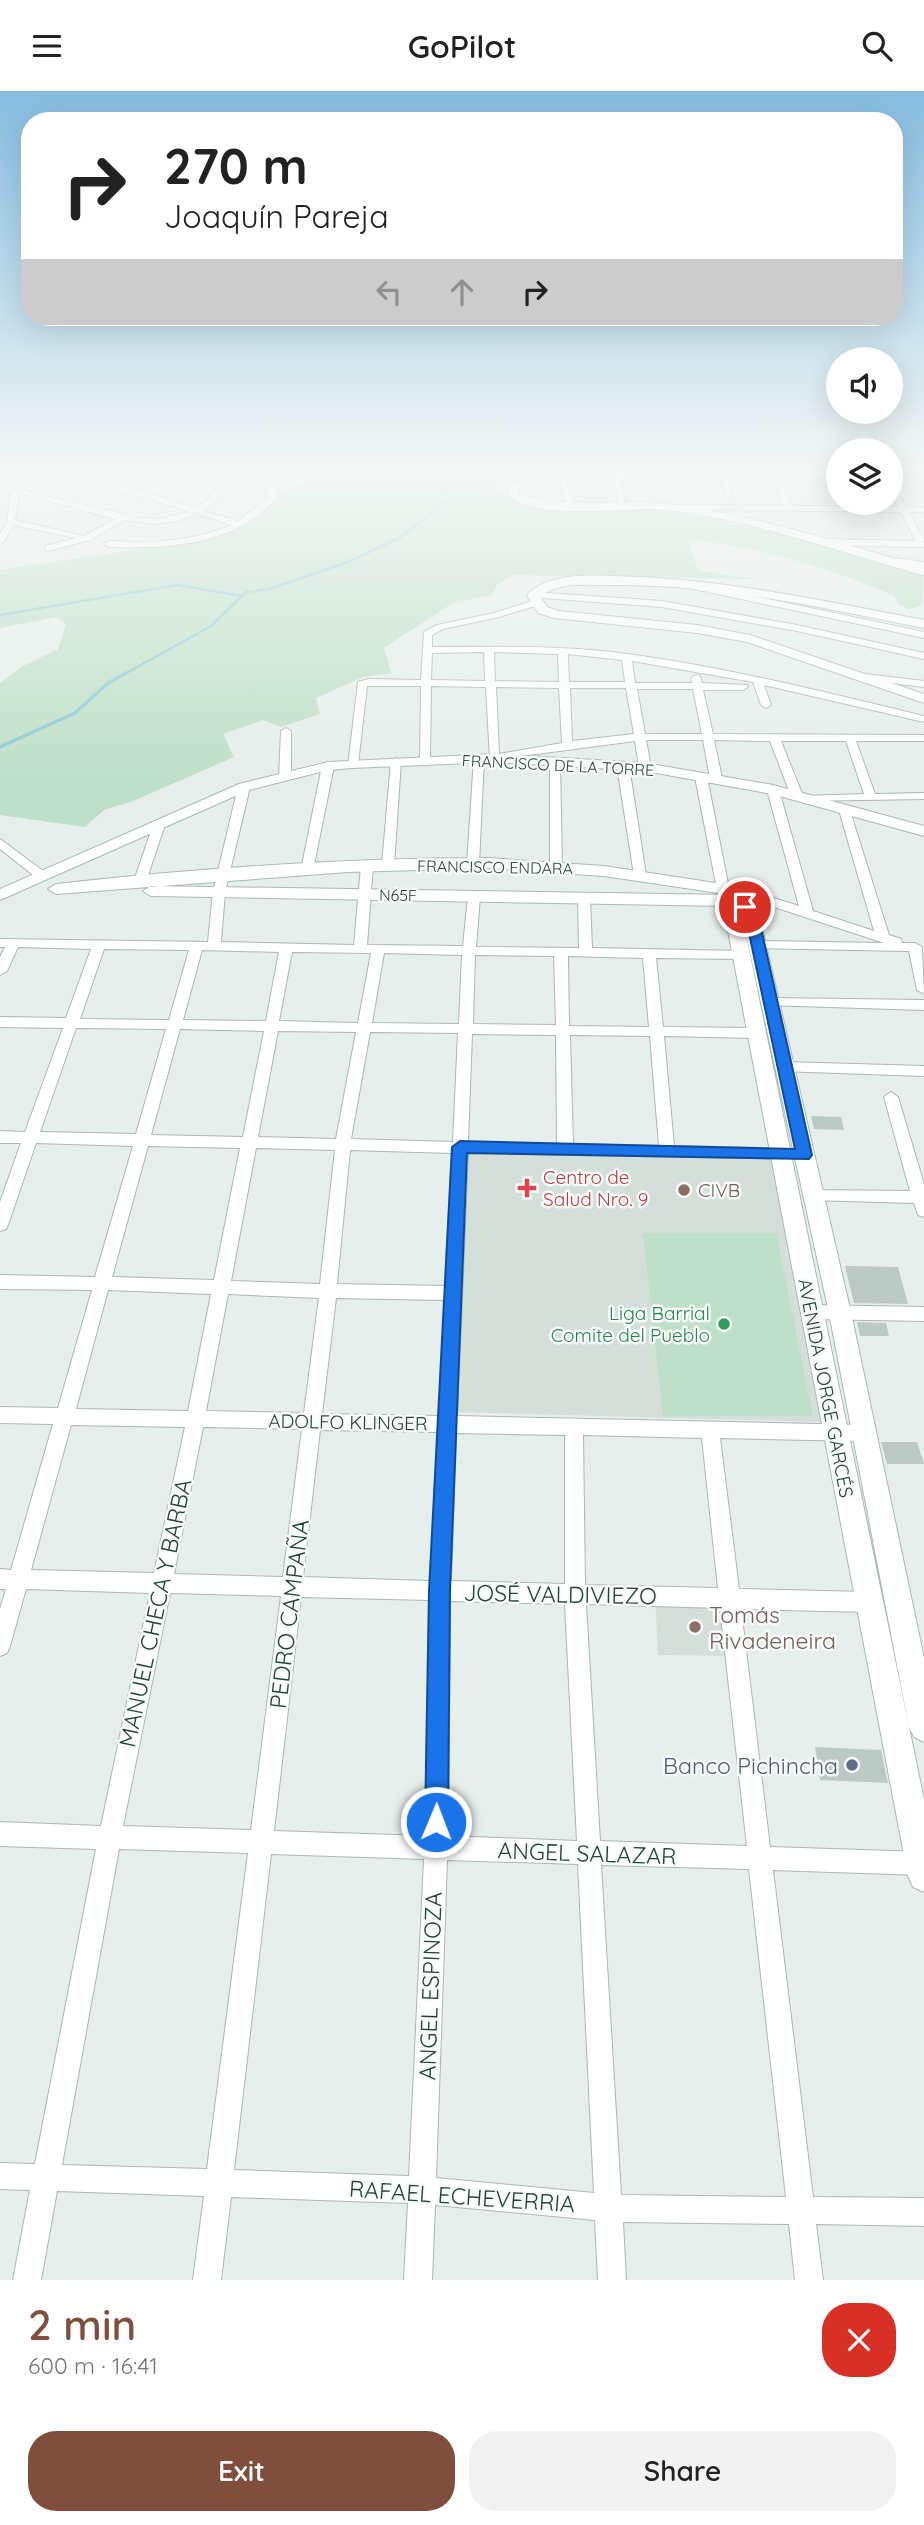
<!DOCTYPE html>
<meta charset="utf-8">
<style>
body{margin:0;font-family:Quicksand,sans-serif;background:#f2f2f2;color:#222;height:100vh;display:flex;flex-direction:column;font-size:26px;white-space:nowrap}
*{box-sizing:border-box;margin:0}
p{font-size:23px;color:#767676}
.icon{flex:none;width:38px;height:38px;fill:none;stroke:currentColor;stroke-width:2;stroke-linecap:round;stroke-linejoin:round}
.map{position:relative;height:2189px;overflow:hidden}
.details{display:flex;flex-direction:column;background:#fff;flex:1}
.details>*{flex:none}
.guide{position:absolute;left:21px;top:21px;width:882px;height:214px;border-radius:28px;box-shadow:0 7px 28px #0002;background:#fff;color:#222;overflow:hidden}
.controls{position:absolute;left:826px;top:256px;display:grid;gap:14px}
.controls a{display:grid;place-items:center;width:77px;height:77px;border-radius:50%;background:#fff;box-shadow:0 7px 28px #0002;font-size:35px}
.pin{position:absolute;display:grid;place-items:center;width:60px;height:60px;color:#fff;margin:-30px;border:4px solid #fff;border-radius:50%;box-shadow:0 2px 7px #0007}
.me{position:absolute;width:77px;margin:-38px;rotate:1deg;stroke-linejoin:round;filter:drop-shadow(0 0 5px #0008)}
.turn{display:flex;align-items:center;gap:24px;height:147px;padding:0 28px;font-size:32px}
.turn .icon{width:91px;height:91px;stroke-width:2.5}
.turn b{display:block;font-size:49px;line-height:60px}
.lanes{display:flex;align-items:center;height:66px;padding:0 28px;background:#0003;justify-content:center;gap:35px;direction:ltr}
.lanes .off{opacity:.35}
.round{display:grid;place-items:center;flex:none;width:74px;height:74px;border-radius:28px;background:#f2f2f2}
.headline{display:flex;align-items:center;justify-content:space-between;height:119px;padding:0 28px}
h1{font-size:42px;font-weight:600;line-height:52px;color:#804e3d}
.button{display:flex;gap:14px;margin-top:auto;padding:14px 28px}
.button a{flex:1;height:80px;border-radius:28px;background:#804e3d;color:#fff;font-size:28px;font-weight:600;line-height:80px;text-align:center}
.button a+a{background:#f2f2f2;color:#222}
header{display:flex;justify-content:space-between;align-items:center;height:91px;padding:0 28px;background:#fff;font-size:32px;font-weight:600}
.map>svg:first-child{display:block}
</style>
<header><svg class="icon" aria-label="menu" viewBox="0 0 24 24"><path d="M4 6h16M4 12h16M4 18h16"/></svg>GoPilot<svg class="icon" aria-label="search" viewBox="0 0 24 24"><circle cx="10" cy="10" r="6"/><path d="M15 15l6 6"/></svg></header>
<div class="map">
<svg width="924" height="2189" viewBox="0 0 924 2189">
<rect width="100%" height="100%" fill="#e6efeb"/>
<g fill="#d4dfda">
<polygon points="467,1063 774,1068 823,1331 457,1321"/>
<polygon points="655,1505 729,1508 736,1565 658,1564"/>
</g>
<g fill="#bfe0c8">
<path d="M340 381H492L496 394 492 398C549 429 603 413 665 419 685 420 707 427 727 432 794 445 859 463 924 483L922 514 909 518 898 513 894 505C827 475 760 457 688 448L698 480 756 488 514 484 497 494 492 504 453 512 384 557 391 582 363 586 316 607 320 623 281 636 263 629 223 643 234 666 133 710 104 719 85 736 0 724V592L23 575 58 558 66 533 57 526 0 537V479L195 450 236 432 272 402Z"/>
<polygon points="643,1142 776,1142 813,1325 663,1325"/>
</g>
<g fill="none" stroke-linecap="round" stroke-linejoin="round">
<g stroke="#8ec9d4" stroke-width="2.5">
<polyline points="0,524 177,494 242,505"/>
<polyline points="123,584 211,535 246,501 269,498 348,471 401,446 449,408 441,395 442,386 448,381"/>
</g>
<polyline stroke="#8ec9d4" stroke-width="3.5" points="0,656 75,622 108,592 126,582"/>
</g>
<g fill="#bbcac4">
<polygon points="811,1025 841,1026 844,1039 814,1038"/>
<polygon points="845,1175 898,1176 908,1213 854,1212"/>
<polygon points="857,1231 886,1232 889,1245 860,1245"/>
<polygon points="881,1351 917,1351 924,1373 887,1373"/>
<polygon points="815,1656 881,1659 888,1692 820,1689"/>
</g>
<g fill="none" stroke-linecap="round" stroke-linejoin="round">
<g stroke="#a8b8b2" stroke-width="2">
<g id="street">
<path d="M43 381H57L141 400 196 417 209 408 210 402 207 399 152 381H164L213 395 218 402 217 409 203 420 238 430 269 406 266 394 248 381C265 381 276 390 277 407 234 455 168 458 108 456L104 453 108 450C151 452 192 451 232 434L198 423 177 430 156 433 124 429 90 449 48 460 45 459V455L76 447 13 434 3 452 0 453V443L7 431 11 401 0 398V394L135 426 156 428 190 421 136 404ZM19 402 115 428 84 445 15 429Z"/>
<polygon points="310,381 319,381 321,383 317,385"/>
<polygon points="614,381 621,383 625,418 618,416"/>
<polygon points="721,382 728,384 732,406 725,404"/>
<polygon points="775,382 779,384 791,415 898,416 891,403 891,394 894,394 906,416 924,417 924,421 909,421 924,449 924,456 825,454 821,451 825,448 916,450 901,421 665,418 661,416 665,414 783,415 771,384"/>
<path d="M829 382C838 386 838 398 838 407L834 405 825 384Z"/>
<polygon points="558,383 565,385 575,419 568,417"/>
<polygon points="896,467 924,471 924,477 893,472 892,470"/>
<polygon points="683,490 924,541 924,547 680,495 679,493"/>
<polygon points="533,501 662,510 797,534 924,562 924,568 797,540 662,516 530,506 530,502"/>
<path d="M535 509 538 510V514L499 526 443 538 432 544V556C492 556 552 554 612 561 717 574 821 600 924 625V631L764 594 771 614 766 617 761 614 753 591 632 570 635 592H692L691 587 696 584 700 585 702 592 747 594 748 596 743 599H703L713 643 924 644V650H856L875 703 924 702V708L800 710 791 705 770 650 714 649 722 687 716 690 710 687 703 649H646L651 676 645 679 639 676 635 650 490 669 486 596 431 595 430 669 425 672 420 669 421 595H367L358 673 348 675 358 591 369 588 421 589 424 541 437 534 494 522ZM484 561 485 590 431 589 432 562ZM494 561 558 563 559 591 495 590ZM568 563 622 569 625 591H569ZM496 596 559 597 562 652 499 663ZM570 597H626L634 643 572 650ZM637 598H693L702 643H645ZM781 650H846L864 703 803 705Z"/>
<polygon points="865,583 924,590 924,596 861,588 860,586"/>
<polygon points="286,637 291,640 291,686 285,689 279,686 281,640"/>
<polygon points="479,664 484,667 479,773 473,777 467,773 474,667"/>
<polygon points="396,667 401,670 394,774 388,778 382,774 391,670"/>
<polygon points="555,667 560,670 562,775 556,779 550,775 550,670"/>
<polygon points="328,672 334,675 313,779 307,783 301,779 322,675"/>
<polygon points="623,672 629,675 646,784 640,788 634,784 617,675"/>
<polygon points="697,684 707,686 729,798 723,802 717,798 695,686"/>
<path d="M244 693 250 696 225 801 221 851 354 854 361 775 367 771 373 775 367 854 463 855 468 806 474 802 480 806 476 856 579 857 578 807 584 803 590 807 592 857 742 860 749 864 742 868 656 867 663 936 756 937 763 942 756 947 664 945 674 1055 804 1058 809 1060 812 1064 809 1068 468 1062 457 1325 863 1334 870 1336 872 1342 870 1348 863 1350 720 1347 739 1498 867 1501 874 1504 877 1511 874 1518 867 1521 741 1518 770 1756 924 1761 922 1784 773 1779 813 2106 924 2107V2135L816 2133 823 2189H795L789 2133 623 2131 626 2189H598L595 2129 435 2114 432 2189H404L408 2112 231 2106 221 2189H193L204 2105 57 2100 41 2189H13L30 2099 0 2098V2072L35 2073 96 1758 0 1755V1731L101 1735 150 1502 26 1498 10 1555 7 1562 0 1565V1518L6 1498H0V1478L11 1479 53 1333 0 1332V1316L58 1317 92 1199 0 1198V1184L95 1186 133 1055 36 1052 8 1134 6 1138 0 1140V1111L21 1052H0V1040L25 1041 63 937 0 936V926L66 927 91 858 18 856 7 880 0 884V866L5 856H0V848L208 851 213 801 238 696ZM104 858 189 859 169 929 80 928ZM202 859 279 861 266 930 183 929ZM292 861 371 862 358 932 279 930ZM384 862 462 864 459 933 372 932ZM475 864 554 865 556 934 473 933ZM568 865 643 867 649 936 569 935ZM76 937 166 938 136 1043 40 1041ZM180 938 264 940 243 1046 151 1044ZM278 940 356 941 336 1048 258 1046ZM370 941 458 942 453 1051 351 1048ZM472 943 556 944 557 1053 468 1051ZM570 944 650 945 659 1055 573 1053ZM148 1055 240 1057 214 1189 112 1186ZM256 1057 335 1059 320 1193 231 1190ZM350 1059 452 1062 445 1195 337 1193ZM108 1199 211 1203 188 1320 76 1318ZM228 1203 319 1207 304 1322 206 1320ZM336 1207 445 1209 439 1325 322 1323ZM71 1334 185 1336 154 1482 31 1479ZM203 1336 302 1338 283 1486 174 1483ZM320 1339 438 1341 430 1490 303 1486ZM456 1342 565 1344V1493L451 1490ZM583 1344 702 1347 718 1497 585 1494ZM170 1502 281 1505 251 1739 123 1735ZM301 1506 430 1509 425 1745 274 1740ZM450 1510 565 1513 577 1750 448 1745ZM586 1513 720 1517 747 1755 600 1750ZM119 1758 248 1762 207 2078 62 2074ZM271 1763 424 1768 409 2085 234 2079ZM447 1769 578 1773 594 2102 436 2087ZM601 1774 749 1778 786 2106 621 2104Z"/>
<polygon points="773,696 779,699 813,820 874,840 839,719 849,717 889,844 901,848 902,852 915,852 922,856 924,903 917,899 909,860 753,857 753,851 758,850 884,852 738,804 736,801 742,797 799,815 767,699"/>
<polygon points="159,730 165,734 147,787 141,791 137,790 135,787 153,734"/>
<polygon points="0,748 46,782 46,788 38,788 0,758"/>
<polygon points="771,907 924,909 924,919 766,914 764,911 766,908"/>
<polygon points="785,971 924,975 924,985 780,980 778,976 780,972"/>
<polygon points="891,1001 898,1006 924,1093 924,1126 918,1124 914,1112 808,1109 806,1105 808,1101 814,1099 910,1100 884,1006"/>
<polygon points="812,1214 924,1216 924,1230 812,1228 806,1226 803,1221 806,1216"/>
</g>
</g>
<g stroke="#a4bbb3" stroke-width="2">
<g id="secondary">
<path d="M592 381H838V387L543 389 518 398V402C566 419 616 407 666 413 752 423 841 452 924 476V484C840 462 752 428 665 419 622 415 542 431 508 404L509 394 542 383Z"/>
<rect x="891" y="382" width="33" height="6"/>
<path d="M641 486C737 491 830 511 924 529V537C819 516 715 492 607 494 584 494 559 491 540 505L547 516 559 520 697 534 750 544 924 603V612L747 551 697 542 554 527 538 522 527 504C552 477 607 486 641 486Z"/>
<polygon points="494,663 645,672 773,694 924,735 924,745 772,703 645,680 494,671 352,677 328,679 249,699 0,809 0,798 239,693 328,671"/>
<path d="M488 767 604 775 742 796 750 801 748 808 760 828 851 1222 924 1567V1651L914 1646 909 1636 829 1222 742 825 924 1709V1801L913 1796 908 1785 725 824 728 815 151 805 143 800 151 795 732 804 604 785 488 777 348 781 56 803 48 798 56 793C199 777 345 767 488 767Z"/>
</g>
</g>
<use href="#street" fill="#fff" fill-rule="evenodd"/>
<use href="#secondary" fill="#fff" fill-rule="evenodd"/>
</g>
<linearGradient id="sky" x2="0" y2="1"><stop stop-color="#84bce0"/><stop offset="0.55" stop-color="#f4f8f6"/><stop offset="1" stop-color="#f4f8f6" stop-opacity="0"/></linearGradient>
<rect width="924" height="687" fill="url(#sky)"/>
<polygon fill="#1a73e8" stroke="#114b97" stroke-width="2" points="745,812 749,813 759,828 812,1064 809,1068 467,1062 450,1500 448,1731 444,1739 436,1743 428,1739 425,1731 429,1500 452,1056 460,1050 795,1058 746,828 738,816"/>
<path fill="#e0444e" stroke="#f7fbf9" stroke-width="2.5" d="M523.5 1086.5h7v7h7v7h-7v7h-7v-7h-7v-7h7z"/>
<g fill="#8d6e63" stroke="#f7fbf9" stroke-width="2.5">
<circle cx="684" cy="1099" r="7"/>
<circle cx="695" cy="1536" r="7"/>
</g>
<circle fill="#2e9e5b" stroke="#f7fbf9" stroke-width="2.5" cx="724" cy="1233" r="7"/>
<circle fill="#5c6f8a" stroke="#f7fbf9" stroke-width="2.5" cx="852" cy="1674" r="7"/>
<g text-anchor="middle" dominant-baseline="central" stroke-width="5" stroke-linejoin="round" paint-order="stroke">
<g font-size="16" fill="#24423a" stroke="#f7fbf9">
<text transform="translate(558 674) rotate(3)">FRANCISCO DE LA TORRE</text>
<text transform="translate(495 776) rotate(1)">FRANCISCO ENDARA</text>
<text transform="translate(398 804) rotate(1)">N65F</text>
</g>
<g font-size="19" fill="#be3a42" stroke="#f7fbf9" text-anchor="start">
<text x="543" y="1086">Centro de<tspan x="543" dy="22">Salud Nro. 9</tspan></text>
</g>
<g font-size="19" fill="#785e54" stroke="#f7fbf9" text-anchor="start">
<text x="698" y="1099">CIVB</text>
</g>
<g font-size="19" fill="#27864d" stroke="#f7fbf9" text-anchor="end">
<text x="710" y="1222">Liga Barrial<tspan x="710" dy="22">Comite del Pueblo</tspan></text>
</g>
<g font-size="19" fill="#24423a" stroke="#f7fbf9">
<text transform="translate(826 1297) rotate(79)">AVENIDA JORGE GARCÉS</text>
<text transform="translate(348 1331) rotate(1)">ADOLFO KLINGER</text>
</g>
<g font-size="23" fill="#24423a" stroke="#f7fbf9">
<text transform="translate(560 1503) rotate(1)">JOSÉ VALDIVIEZO</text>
<text transform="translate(155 1522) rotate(-78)">MANUEL CHECA Y BARBA</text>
<text transform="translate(289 1523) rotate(-83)">PEDRO CAMPAÑA</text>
<text transform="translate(587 1762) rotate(2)">ANGEL SALAZAR</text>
<text transform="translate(430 1895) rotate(-88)">ANGEL ESPINOZA</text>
<text transform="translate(462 2105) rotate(4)">RAFAEL ECHEVERRIA</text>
</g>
<g font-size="23" fill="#785e54" stroke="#f7fbf9" text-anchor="start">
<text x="709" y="1523">Tomás<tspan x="709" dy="26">Rivadeneira</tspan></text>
</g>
<g font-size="23" fill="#4e5e75" stroke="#f7fbf9" text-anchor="end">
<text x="838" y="1674">Banco Pichincha</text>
</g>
</g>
</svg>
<div class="controls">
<a><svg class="icon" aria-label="sound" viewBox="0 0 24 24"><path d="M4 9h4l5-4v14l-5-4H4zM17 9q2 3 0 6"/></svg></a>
<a><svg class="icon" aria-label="layers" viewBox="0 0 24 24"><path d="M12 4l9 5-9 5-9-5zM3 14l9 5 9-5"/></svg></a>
</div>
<div class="pin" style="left:745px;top:816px;background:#d93025"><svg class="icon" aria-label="arrive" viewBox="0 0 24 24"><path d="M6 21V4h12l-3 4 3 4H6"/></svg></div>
<svg class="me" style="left:436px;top:1731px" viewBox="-20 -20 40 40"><circle r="17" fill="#1a73e8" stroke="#fff" stroke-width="3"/><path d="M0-11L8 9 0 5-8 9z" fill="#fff"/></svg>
<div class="guide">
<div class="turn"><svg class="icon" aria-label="right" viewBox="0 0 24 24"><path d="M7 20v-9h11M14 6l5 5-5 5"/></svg><div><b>270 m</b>Joaquín Pareja</div></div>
<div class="lanes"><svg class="icon off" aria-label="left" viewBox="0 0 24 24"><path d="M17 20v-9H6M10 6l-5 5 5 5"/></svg><svg class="icon off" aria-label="ahead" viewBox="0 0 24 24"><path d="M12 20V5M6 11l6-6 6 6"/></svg><svg class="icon" aria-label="right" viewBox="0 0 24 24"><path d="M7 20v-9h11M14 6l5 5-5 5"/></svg></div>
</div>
</div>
<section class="details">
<div class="headline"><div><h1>2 min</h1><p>600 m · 16:41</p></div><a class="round" style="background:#d93025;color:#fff"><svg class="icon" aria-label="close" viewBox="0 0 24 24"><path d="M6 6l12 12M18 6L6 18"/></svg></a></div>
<div class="button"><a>Exit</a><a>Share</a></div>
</section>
